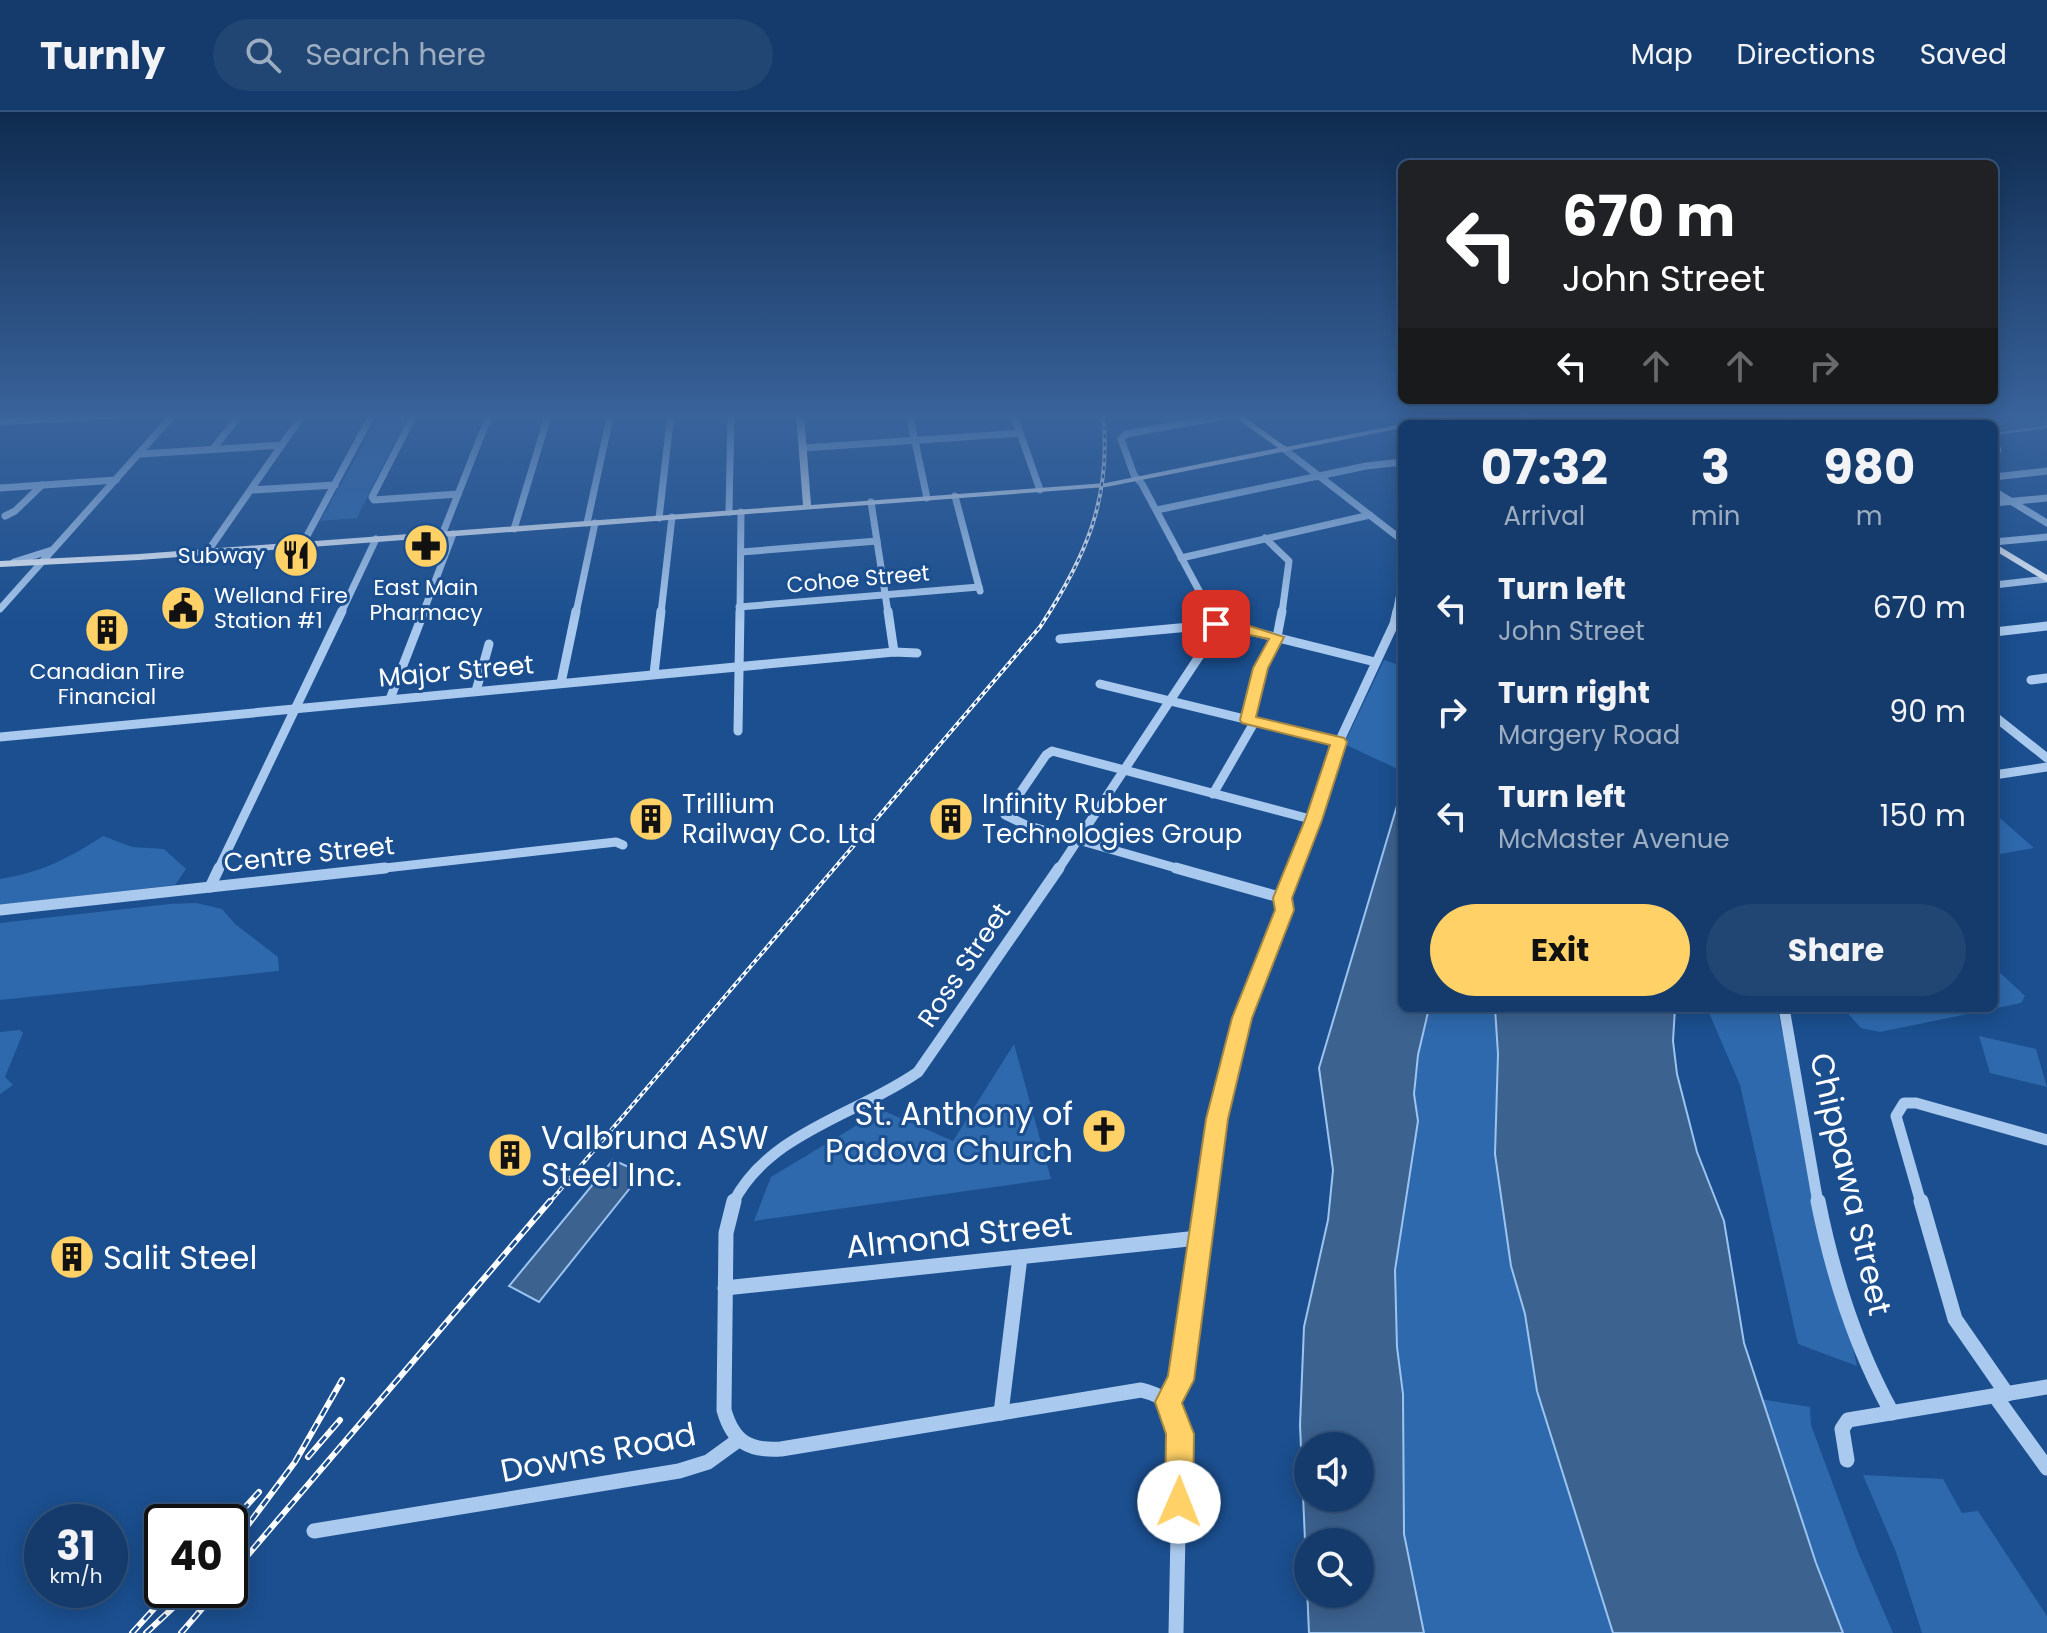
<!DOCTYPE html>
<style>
body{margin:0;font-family:Poppins,sans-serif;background:#214673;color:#f1f3f6;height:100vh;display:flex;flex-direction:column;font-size:30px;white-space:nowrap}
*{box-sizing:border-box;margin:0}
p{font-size:26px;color:#9dadc1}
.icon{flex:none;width:44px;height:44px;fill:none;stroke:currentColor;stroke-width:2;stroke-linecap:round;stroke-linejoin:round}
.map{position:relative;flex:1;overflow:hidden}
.panel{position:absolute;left:1398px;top:308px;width:600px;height:592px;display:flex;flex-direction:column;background:#143b6b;border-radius:12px;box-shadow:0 4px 20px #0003,0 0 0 2px #33557e}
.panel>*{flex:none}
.hud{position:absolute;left:1398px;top:48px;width:600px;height:244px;border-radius:12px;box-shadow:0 4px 20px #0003,0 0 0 2px #33557e;background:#202124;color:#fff;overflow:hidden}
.buttons{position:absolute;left:1294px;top:1320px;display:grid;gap:16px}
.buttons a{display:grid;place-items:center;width:80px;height:80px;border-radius:50%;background:#143b6b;box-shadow:0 4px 20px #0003,0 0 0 2px #33557e;font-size:40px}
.speed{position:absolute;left:24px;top:1392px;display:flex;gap:16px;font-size:40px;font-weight:700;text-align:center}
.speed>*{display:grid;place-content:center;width:104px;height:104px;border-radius:50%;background:#143b6b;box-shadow:0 4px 20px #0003,0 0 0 2px #33557e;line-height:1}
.speed small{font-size:20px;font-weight:400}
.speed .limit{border:4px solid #111;border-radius:12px;background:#fff;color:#111}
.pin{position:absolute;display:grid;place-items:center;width:68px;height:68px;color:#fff;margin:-34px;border-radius:16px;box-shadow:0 4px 12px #0006}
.me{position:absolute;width:88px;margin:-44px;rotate:1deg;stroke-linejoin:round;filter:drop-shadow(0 0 6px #0008)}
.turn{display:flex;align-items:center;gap:28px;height:168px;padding:0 32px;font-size:36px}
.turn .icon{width:104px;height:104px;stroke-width:2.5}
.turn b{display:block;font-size:56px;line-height:68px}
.lanes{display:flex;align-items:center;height:76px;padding:0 32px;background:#0003;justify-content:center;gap:40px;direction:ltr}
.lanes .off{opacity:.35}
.eta{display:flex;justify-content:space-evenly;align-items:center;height:136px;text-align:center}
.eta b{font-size:48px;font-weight:700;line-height:56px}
.primary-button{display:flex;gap:16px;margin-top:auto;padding:16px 32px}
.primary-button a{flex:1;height:92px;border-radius:48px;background:#ffd166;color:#111;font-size:32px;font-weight:700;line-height:92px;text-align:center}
.primary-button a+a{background:#214673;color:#f1f3f6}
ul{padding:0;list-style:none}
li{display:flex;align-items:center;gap:24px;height:104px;padding:0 32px}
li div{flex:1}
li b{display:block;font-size:30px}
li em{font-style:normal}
header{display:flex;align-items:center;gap:48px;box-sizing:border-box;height:112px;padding:0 40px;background:#143b6b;border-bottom:2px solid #33557e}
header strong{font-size:38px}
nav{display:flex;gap:44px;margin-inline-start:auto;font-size:28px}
.search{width:560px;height:72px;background:#214673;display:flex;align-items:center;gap:20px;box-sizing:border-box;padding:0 28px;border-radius:44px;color:#9dadc1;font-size:30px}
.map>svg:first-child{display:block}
</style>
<header>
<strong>Turnly</strong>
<div class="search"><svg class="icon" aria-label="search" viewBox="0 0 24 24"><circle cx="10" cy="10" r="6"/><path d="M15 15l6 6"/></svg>Search here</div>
<nav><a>Map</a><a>Directions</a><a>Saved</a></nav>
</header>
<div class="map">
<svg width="2047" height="1521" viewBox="0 0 2047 1521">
<rect width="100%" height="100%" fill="#1b4f8f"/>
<g fill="#2e69ad">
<polygon points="381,301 409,301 357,406 320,409"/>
<polygon points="1384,548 1402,554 1402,659 1344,632"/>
<polygon points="1994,701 2034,736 1994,743"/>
<path d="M103 724 132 735 164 737 186 757 175 773 0 793V767C43 760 67 747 103 724Z"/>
<polygon points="196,791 222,797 235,812 278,845 279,859 0,888 0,811 169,792"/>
<polygon points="1994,855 2025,884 2021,891 1880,920 1861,916 1843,896 1994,896"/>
<polygon points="1429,896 1495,896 1498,942 1495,1042 1511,1154 1525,1202 1537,1279 1613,1521 1424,1521 1404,1422 1403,1282 1397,1235 1395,1158 1418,1009 1414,982 1418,943"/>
<polygon points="1707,896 1777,896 1857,1254 1798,1232 1740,973"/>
<polygon points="20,918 23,921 5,965 13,973 0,982 0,920"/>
<polygon points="1979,924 2036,937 2047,975 1990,961"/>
<polygon points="1014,932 1051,1067 754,1109 771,1065 882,998 953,1029"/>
<polygon points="1760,1287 1810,1295 1811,1313 1858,1440 1893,1521 1843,1521 1816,1451"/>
<polygon points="1863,1363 1943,1367 1962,1401 1978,1399 2047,1504 2047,1521 1922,1521 1896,1440"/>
</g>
<g fill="#3c6290" stroke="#9cc4f0" stroke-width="2" fill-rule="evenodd">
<polygon points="1641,301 1722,301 1726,312 1643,312"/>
<polygon points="1970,301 2047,301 2047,315 1994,322 1994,312 1889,312 1922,305 1962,305"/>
<path d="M1402 677V896H1429L1418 943 1414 982 1418 1009 1395 1158 1397 1235 1403 1282 1404 1422 1424 1521H1309L1300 1313 1304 1215 1328 1108 1333 1058 1319 956ZM1360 1334V1386H1308V1334ZM1360 1430V1482H1308V1430Z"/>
<polygon points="1495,896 1675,896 1673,929 1677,962 1697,1040 1724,1109 1744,1231 1816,1451 1843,1521 1613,1521 1537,1279 1525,1202 1511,1154 1495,1042 1498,942"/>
<polygon points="613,1048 642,1061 539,1190 509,1174"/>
</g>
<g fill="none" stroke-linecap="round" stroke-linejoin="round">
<g stroke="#a9c9ee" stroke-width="7">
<polyline points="415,301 372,385 374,388 458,382"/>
<polyline points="909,301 927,386"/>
<polyline points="1013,301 1040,378"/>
<polyline points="1425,301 1436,312"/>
<polyline points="1527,301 1545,312"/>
<polyline points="0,310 145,301"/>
<polyline points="1612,312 1617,301"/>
<polyline points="803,336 1020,321"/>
<polyline points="213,337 241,301"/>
<polyline points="1284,337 1402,428"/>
<polyline points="1994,338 1998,338"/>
<polyline points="140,342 282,333"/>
<polyline points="1994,365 2047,359"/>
<polyline points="0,376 116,368"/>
<polyline points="252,378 335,373"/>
<polyline points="1994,379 2047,411"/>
<polyline points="955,384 980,479"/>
<polyline points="871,390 888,501"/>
<polyline points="1994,391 2047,386"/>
<polyline points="1157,398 1366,354 1402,350"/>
<polyline points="729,400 731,301"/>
<polyline points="5,404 15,399 42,373"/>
<polyline points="659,406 671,301"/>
<polyline points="587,411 611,301"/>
<polyline points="514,417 549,301"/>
<polyline points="442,423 490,301"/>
<polyline points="1265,426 1289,449 1282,501"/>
<polyline points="1994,430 2047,425"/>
<polyline points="302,433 373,301"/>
<polyline points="208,439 304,301"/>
<polyline points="741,440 877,429"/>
<polyline points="1181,446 1370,403"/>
<polyline points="14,450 52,438"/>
<polyline points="1994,473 2047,467"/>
<polyline points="739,495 979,475"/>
<polyline points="0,497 175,301"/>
<polyline points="341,501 376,427"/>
<polyline points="423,501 453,422"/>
<polyline points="576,501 595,411"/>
<polyline points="661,501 672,405"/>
<polyline points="740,501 741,400"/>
<polyline points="1211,501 1142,372 1134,363 1121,327 1126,322 1236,302"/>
<polyline points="1396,501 1402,471"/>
</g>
<g stroke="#a9c9ee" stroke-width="9">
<polyline points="888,499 894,540"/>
<polyline points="1994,520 2047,514"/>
<polyline points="1060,527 1222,512 1375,550"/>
<polyline points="654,562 661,499"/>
<polyline points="2031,568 2047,566"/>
<polyline points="561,571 576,499"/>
<polyline points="1100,572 1339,630"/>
<polyline points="476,579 489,532"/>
<polyline points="390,587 424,499"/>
<polyline points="1994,604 2047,646"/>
<polyline points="1247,608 1261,556 1277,525 1282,499"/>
<polyline points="738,619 740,499"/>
<polyline points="0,625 894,540 917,541"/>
<polyline points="1994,663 2047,655"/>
<polyline points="1213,682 1255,609"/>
<polyline points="218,758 342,499"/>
<polyline points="367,758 616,730 623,733"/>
<polyline points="1058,758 1214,522 1214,507 1209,499"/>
<polyline points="1183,758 1026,713 1005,703 1046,643 1052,639 1314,708"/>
<polyline points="1294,758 1339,630 1394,512 1397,499"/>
</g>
<g stroke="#a9c9ee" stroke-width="11">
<polyline points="1176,756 1283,786"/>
<polyline points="210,775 219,756"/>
<polyline points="0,798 385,756"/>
<polyline points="1784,896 1818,1091"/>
<path d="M733 1091C769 1020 857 1003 918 960L1059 756"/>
<polyline points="1204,1091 1232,940 1285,798 1283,786 1295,756"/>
<polyline points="1921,1091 1896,1004 1904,991 1916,991 2047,1028"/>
</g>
<g stroke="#a9c9ee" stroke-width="15">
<path d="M734 1089 726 1121 724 1298C733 1330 749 1339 781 1337L1141 1278C1170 1285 1173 1294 1180 1322L1176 1521"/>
<path d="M1818 1089C1833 1164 1855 1234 1892 1301"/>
<polyline points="1921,1089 1955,1207 2007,1282"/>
<polyline points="725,1176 1198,1126"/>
<polyline points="1995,1284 2047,1356"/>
<polyline points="1168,1290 1181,1268 1204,1089"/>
<polyline points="1001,1301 1020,1145"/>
<polyline points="1847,1348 1842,1317 1848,1308 2047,1275"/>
<polyline points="314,1419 679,1359 708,1350 737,1329"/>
</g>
<g fill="#f0f6ff" fill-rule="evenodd">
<polygon points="796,301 804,301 811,393 1106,371 1278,336 1233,304 1233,301 1239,301 1286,335 1402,312 1403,312 1402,316 1106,375 139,448 0,455 0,449 139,442 803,393"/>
<polygon points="1453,301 1467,301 1421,312 1407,312"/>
<polygon points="1785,301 1793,301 1809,312 1800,312"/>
<polygon points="1994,431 2047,463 2047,470 1994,438"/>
</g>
<g stroke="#fff" stroke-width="4">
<path id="rail-far1" d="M549 1091 1040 515C1086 445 1112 386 1103 301"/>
</g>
<g stroke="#fff" stroke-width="6">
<g id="rail">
<polyline points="308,1345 340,1308"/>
<polyline points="230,1412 259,1380"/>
<polyline points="230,1437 295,1350 342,1268"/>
<polyline points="230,1464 550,1089"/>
<polyline points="132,1521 171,1478"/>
<polyline points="146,1521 192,1478"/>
<polyline points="181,1521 218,1478"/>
</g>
</g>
<use href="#rail-far1" stroke="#1b4f8f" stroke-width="2" stroke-dasharray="4" stroke-linecap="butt"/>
<use href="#rail" stroke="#1b4f8f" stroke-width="3" stroke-dasharray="9" stroke-linecap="butt"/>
</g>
<linearGradient id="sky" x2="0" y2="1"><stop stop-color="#0f2b4f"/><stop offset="0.59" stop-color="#39639b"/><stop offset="1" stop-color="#39639b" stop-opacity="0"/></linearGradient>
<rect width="2047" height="514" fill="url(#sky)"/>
<polygon fill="#ffd166" stroke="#a68842" stroke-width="2" points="1216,508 1234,509 1284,525 1268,556 1256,605 1344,626 1347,630 1322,708 1292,786 1294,798 1252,906 1228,1007 1194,1268 1182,1291 1194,1322 1193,1390 1189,1400 1179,1404 1169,1400 1165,1390 1166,1322 1155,1290 1168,1264 1206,1007 1232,906 1275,798 1273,786 1305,708 1330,633 1242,611 1240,608 1253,556 1269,527 1211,515 1208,512"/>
<defs>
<g id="pharmacy-disc" transform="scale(2.3)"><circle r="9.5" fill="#ffd166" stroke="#1b4f8f"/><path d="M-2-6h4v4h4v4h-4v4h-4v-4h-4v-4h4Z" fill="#111"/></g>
<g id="restaurant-disc" transform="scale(2.3)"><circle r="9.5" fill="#ffd166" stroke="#1b4f8f"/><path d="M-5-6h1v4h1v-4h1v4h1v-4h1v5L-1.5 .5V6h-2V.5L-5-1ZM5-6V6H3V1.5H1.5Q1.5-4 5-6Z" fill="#111"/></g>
<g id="civic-disc" transform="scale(2.3)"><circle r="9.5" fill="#ffd166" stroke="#1b4f8f"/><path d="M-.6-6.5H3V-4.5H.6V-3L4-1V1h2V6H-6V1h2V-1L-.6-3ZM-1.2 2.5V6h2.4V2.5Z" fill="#111"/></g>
<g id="building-disc" transform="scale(2.3)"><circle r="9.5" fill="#ffd166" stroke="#1b4f8f"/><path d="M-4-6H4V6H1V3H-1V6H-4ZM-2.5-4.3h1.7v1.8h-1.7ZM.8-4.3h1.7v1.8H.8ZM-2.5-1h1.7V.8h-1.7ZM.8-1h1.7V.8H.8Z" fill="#111"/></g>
<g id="church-disc" transform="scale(2.3)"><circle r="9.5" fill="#ffd166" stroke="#1b4f8f"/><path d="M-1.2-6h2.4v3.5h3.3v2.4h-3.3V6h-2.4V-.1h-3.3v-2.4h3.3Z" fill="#111"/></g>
</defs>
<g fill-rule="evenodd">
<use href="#pharmacy-disc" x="426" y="434"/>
<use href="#restaurant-disc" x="296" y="443"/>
<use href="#civic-disc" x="183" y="496"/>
<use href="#building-disc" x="107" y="518"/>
<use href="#building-disc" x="651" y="707"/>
<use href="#building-disc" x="951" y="707"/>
<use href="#church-disc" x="1104" y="1019"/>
<use href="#building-disc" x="510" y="1043"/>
<use href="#building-disc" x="72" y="1145"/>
</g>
<g text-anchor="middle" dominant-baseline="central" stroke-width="6" stroke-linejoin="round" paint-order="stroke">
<g font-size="22" fill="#fff" stroke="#1b4f8f">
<text x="265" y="443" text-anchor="end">Subway</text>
<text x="426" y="475">East Main<tspan x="426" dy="25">Pharmacy</tspan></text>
<text x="214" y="483" text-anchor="start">Welland Fire<tspan x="214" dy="25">Station #1</tspan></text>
<text x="107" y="559">Canadian Tire<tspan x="107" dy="25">Financial</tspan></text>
</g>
<g font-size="22" fill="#fff" stroke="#1b4f8f">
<text transform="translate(858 467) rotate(-5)">Cohoe Street</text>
</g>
<g font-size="26" fill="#fff" stroke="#1b4f8f">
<text transform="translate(456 559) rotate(-5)">Major Street</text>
<text transform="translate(309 742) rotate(-6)">Centre Street</text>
<text transform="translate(964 853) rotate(-56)">Ross Street</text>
</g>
<g font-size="26" fill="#fff" stroke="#1b4f8f" text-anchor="start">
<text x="682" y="692">Trillium<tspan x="682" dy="30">Railway Co. Ltd</tspan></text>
<text x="982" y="692">Infinity Rubber<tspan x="982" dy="30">Technologies Group</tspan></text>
</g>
<g font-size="32" fill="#fff" stroke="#1b4f8f" text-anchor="start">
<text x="1073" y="1001" text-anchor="end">St. Anthony of<tspan x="1073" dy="37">Padova Church</tspan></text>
<text x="541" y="1025">Valbruna ASW<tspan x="541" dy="37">Steel Inc.</tspan></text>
<text x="103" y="1145">Salit Steel</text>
</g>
<g font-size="32" fill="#fff" stroke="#1b4f8f">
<text transform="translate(1851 1072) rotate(77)">Chippawa Street</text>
<text transform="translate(959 1123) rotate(-6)">Almond Street</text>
<text transform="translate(598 1340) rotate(-11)">Downs Road</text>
</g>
</g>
</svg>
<div class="buttons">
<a><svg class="icon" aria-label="sound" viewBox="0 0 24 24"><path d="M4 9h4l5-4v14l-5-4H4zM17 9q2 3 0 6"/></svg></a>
<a><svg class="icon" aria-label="search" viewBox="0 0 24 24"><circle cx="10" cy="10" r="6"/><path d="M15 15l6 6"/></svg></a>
</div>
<div class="speed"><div>31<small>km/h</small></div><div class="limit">40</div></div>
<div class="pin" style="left:1216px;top:512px;background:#d93025"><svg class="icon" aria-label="arrive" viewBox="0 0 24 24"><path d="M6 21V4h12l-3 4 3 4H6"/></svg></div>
<svg class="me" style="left:1179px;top:1390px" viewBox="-20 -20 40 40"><circle r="19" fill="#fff"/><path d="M0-13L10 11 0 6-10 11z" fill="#ffd166"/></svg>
<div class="hud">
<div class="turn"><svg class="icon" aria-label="left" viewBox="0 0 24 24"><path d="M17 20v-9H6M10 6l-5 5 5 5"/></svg><div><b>670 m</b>John Street</div></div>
<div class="lanes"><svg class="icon" aria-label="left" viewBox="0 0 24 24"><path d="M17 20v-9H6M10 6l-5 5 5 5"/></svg><svg class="icon off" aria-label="ahead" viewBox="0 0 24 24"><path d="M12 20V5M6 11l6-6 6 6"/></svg><svg class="icon off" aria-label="ahead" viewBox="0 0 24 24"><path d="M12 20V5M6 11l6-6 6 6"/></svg><svg class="icon off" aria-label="right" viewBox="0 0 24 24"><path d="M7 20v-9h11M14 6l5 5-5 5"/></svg></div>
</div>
<section class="panel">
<div class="eta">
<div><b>07:32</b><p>Arrival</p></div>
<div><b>3</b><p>min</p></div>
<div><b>980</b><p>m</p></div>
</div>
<ul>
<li><svg class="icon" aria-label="left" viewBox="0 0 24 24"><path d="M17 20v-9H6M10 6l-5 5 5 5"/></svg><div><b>Turn left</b><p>John Street</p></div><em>670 m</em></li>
<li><svg class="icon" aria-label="right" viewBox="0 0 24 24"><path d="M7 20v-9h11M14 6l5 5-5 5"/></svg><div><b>Turn right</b><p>Margery Road</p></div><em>90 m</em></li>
<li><svg class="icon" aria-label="left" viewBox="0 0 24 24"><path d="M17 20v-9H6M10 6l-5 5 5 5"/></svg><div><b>Turn left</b><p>McMaster Avenue</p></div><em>150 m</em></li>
</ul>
<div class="primary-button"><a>Exit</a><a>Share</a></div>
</section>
</div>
